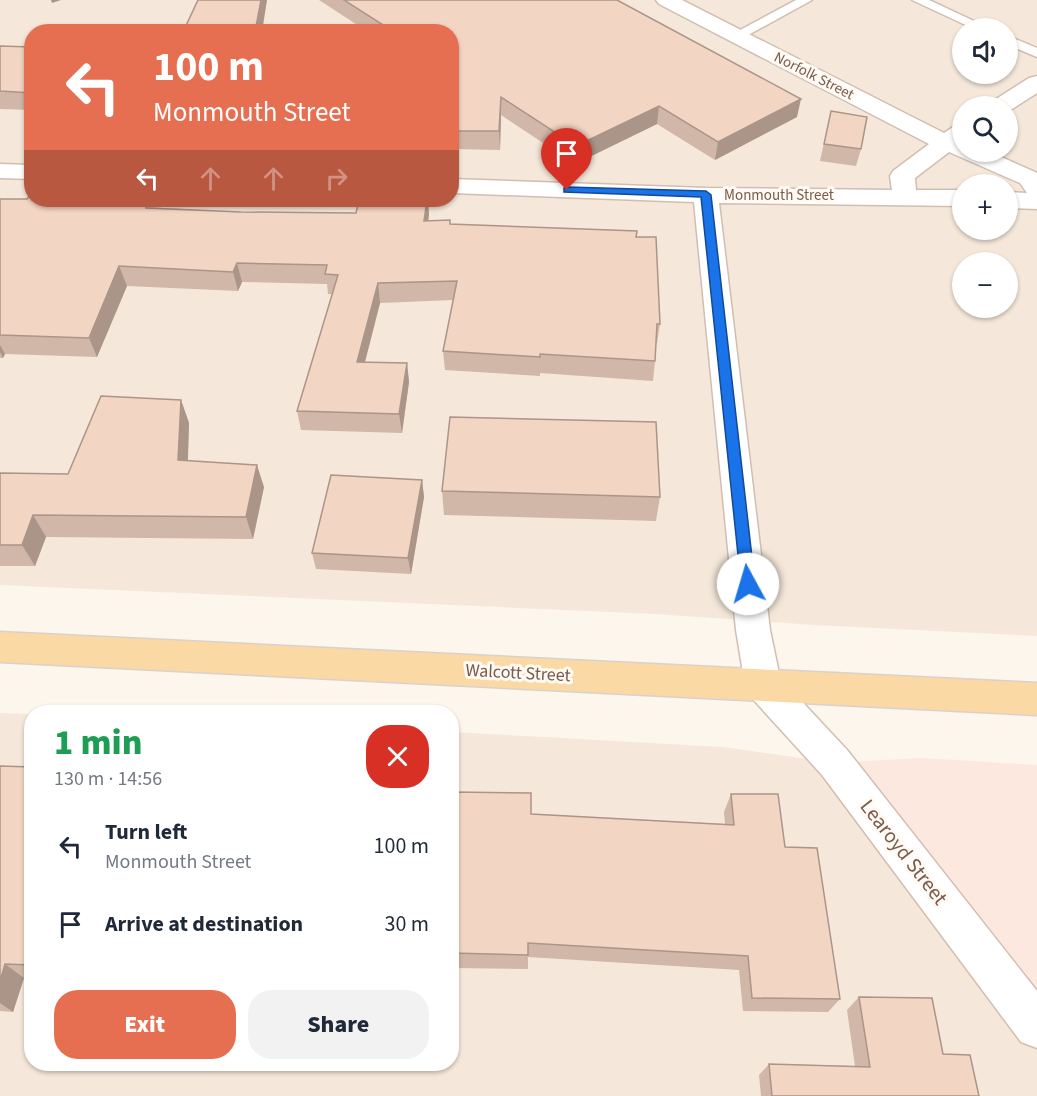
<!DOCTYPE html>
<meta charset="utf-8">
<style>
body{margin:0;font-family:"Source Sans 3",sans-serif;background:#f2f2f3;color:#1f2937;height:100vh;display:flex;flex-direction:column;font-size:22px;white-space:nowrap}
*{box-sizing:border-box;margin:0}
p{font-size:20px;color:#747a83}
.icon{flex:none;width:33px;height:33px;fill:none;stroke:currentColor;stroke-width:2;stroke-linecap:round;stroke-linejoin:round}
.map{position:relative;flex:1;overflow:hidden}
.panel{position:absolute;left:24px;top:705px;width:435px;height:366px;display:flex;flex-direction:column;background:#fff;border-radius:24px;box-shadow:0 2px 4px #0004}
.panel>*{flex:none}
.guide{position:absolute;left:24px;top:24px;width:435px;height:183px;border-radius:24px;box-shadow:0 2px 4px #0004;background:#e76f51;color:#fff;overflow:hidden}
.buttons{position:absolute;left:952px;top:18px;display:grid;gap:12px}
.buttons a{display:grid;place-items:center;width:66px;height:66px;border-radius:50%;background:#fff;box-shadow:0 2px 4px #0004;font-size:30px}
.pin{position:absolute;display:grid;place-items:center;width:51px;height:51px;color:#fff;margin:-62px -26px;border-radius:50% 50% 50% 0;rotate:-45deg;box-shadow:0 0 6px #0007}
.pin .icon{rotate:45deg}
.me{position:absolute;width:66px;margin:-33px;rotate:354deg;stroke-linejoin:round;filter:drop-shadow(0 0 4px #0008)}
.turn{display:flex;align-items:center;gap:21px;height:126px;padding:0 30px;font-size:27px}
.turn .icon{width:78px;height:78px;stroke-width:2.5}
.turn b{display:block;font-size:42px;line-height:51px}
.lanes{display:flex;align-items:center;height:57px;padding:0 30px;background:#0003;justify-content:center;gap:30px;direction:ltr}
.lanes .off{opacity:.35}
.round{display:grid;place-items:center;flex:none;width:63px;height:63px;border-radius:24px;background:#f2f2f3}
.head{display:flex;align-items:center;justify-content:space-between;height:102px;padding:0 30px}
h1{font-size:36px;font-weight:800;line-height:45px;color:#1e9e55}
.primary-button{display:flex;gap:12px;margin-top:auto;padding:12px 30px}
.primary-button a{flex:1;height:69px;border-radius:24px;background:#e76f51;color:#fff;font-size:24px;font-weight:800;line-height:69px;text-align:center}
.primary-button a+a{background:#f2f2f3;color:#1f2937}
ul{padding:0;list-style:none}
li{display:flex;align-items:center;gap:18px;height:78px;padding:0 30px}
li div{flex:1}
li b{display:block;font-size:22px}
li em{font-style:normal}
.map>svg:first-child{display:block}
</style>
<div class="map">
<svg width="1037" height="1096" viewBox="0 0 1037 1096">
<rect width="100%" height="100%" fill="#fdf6ec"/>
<g fill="#f5e8da" fill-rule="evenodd">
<path d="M0 0H1037V636L814 625 654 614 0 585ZM963 28H1008V74H963ZM32 32H452V200H32ZM963 106H1008V152H963ZM963 184H1008V230H963ZM963 262H1008V308H963Z"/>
<polygon points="0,713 31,714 32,1064 452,1064 452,732 723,747 835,763 1037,1026 1037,1096 0,1096"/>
</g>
<polygon fill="#fde8e0" points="920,758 1037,765 1037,1026 835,763"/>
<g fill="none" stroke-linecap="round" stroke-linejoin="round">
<g stroke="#d1beb0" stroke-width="3">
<g id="lane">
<polygon points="796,0 812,0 741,39 736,40 729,36"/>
<polygon points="912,0 929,0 989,28 972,28"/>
<polygon points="1008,36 1037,48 1037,57 1008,45"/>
</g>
</g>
<g stroke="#d1beb0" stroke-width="3">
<g id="street">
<polygon points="656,0 682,0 944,133 953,127 963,125 963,152 990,152 1037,173 1037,209 1008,208 1008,192 1027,193 1020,183 949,152 915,178 916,190 963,190 963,206 719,203 770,630 780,678 848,751 1037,991 1037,1048 1021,1042 822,775 750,696 745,685 736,630 694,202 452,193 452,179 706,188 892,190 890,176 893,171 929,144 659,4"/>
<polygon points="1037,76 1037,93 1009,111 1008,106 990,106 993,101 1029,78"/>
<polygon points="0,164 32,165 32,179 0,178"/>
</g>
</g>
<g stroke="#dad1cd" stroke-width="3">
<polygon id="primary" points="0,632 1037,683 1037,715 0,662"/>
</g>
<use href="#lane" fill="#fff" fill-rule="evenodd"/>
<use href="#street" fill="#fff" fill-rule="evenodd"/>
<use href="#primary" fill="#fbd9a5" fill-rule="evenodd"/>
</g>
<g fill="#d1b7a8">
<polygon points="319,0 617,0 797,117 715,160 657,124 575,164 501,115 500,150 452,149 452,32 368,32"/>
<polygon points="0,46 32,47 32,110 0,109"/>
<polygon points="831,111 861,149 856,166 820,161"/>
<polygon points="0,199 67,200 68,203 241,212 429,214 428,221 450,224 636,237 660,324 657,343 656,343 655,361 653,381 540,373 540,376 445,370 443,351 453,300 380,303 365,362 407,363 409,382 402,433 301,430 297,411 332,294 328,294 327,284 242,282 238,291 127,286 97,357 5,354 3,358 0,358"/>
<polygon points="181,400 189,423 188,461 264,487 253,539 46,537 35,566 0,566 0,473 68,474"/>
<polygon points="422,480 424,497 411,574 316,569 312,553"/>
<polygon points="442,491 660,497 656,521 444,515"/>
<polygon points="0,766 32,767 32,979 24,978 13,1012 0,1011"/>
<polygon points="452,792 531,814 725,824 724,812 731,794 785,847 840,999 828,1012 743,1011 739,970 528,957 528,969 452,968"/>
<polygon points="859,997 943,1054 979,1096 761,1096 759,1075 769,1064 855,1066 847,1010"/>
</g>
<g fill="#aa9588">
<polygon points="51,0 61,0 52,3"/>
<polygon points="261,0 267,0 262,32 255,32"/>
<polygon points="501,97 501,115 500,150 499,131"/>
<polygon points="801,99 797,117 715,160 718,142"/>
<polygon points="659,106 657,124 575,164 576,146"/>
<polygon points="64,200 67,200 73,216 62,203"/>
<polygon points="427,200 428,200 429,214 426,241 424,221"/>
<polygon points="237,263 242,282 238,291 233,272"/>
<polygon points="119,266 127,286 97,357 89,338"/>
<polygon points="378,283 380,303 360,381 357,362"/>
<polygon points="0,345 5,354 3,358 0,352"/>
<polygon points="407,363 409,382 402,433 399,414"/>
<polygon points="181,400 189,423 187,482 178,460"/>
<polygon points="257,465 264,487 253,539 246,517"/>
<polygon points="422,480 424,497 411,574 408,558"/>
<polygon points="33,515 46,537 35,566 22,545"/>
<polygon points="5,964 24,978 13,1012 0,1003 0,981"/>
</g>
<g fill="#f3d5c3" stroke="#aa9588" stroke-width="1.5">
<polygon points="198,0 261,0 255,32 183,32"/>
<polygon points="344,0 617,0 801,99 718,142 659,106 576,146 501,97 499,131 452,131 452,32 394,32"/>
<polygon points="0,46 32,47 32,93 0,91"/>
<polygon points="831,111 867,117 861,149 824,144"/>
<polygon points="30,195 32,195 32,200 64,200 62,203 147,205 146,208 241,212 356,213 359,200 427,200 424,221 450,220 450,224 637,231 636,237 656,237 660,324 657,324 655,361 540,354 540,357 443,351 457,281 378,283 357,362 407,363 399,414 297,411 338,275 325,274 327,265 237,263 233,272 119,266 89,338 0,335 0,199 27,199"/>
<polygon points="101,396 181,400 178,460 257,465 246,517 33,515 22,545 0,545 0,473 68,474"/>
<polygon points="450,417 656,422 660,497 442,491"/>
<polygon points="331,475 422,480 408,558 312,553"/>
<polygon points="0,766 32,767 32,965 5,964 0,981"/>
<polygon points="452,792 531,793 531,814 734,825 731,794 778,794 785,847 817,848 840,999 752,998 748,956 528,943 528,955 452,953"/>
<polygon points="859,997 932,998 943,1054 970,1055 979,1096 772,1096 769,1064 870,1067"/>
</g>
<polygon fill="#1a73e8" stroke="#114b97" stroke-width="1.5" points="567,187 706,191 711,195 755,584 753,588 743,588 741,584 701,197 564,192 564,188"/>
<g text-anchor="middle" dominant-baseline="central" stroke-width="6" stroke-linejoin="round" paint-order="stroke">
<g font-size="15" fill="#7a5c4d" stroke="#fffaf3">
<text transform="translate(814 76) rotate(27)">Norfolk Street</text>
<text x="779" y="195">Monmouth Street</text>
</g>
<g font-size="18" fill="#7a5c4d" stroke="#fffaf3">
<text transform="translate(518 673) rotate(3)">Walcott Street</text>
</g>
<g font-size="21" fill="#7a5c4d" stroke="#fffaf3">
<text transform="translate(904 852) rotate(52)">Learoyd Street</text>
</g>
</g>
</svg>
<div class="buttons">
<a><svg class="icon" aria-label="sound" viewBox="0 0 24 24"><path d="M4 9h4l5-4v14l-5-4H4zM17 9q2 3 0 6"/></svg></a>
<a><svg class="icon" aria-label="search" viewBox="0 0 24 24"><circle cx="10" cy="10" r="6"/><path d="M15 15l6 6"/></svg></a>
<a>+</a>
<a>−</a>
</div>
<div class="pin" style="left:567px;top:190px;background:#d93025"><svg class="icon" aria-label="arrive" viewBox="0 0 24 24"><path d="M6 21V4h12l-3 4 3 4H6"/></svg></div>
<svg class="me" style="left:748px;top:584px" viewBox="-20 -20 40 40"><circle r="19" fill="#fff"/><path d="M0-13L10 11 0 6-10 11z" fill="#1a73e8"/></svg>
<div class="guide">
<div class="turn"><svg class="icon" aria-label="left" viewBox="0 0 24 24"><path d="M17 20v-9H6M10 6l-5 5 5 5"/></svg><div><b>100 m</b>Monmouth Street</div></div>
<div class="lanes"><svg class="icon" aria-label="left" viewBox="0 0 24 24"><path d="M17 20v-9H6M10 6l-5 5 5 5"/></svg><svg class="icon off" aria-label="ahead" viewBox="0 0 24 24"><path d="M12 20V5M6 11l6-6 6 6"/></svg><svg class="icon off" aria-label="ahead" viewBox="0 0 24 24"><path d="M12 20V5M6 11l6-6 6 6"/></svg><svg class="icon off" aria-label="right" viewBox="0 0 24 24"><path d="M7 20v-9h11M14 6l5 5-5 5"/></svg></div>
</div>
<section class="panel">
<div class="head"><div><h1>1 min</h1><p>130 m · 14:56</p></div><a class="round" style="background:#d93025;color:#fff"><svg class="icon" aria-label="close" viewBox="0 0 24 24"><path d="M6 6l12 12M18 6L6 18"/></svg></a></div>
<ul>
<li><svg class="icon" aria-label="left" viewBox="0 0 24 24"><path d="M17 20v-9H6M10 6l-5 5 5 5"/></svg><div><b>Turn left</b><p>Monmouth Street</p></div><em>100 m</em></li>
<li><svg class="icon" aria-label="arrive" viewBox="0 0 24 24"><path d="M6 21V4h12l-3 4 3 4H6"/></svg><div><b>Arrive at destination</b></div><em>30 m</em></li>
</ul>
<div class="primary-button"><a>Exit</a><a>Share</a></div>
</section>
</div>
